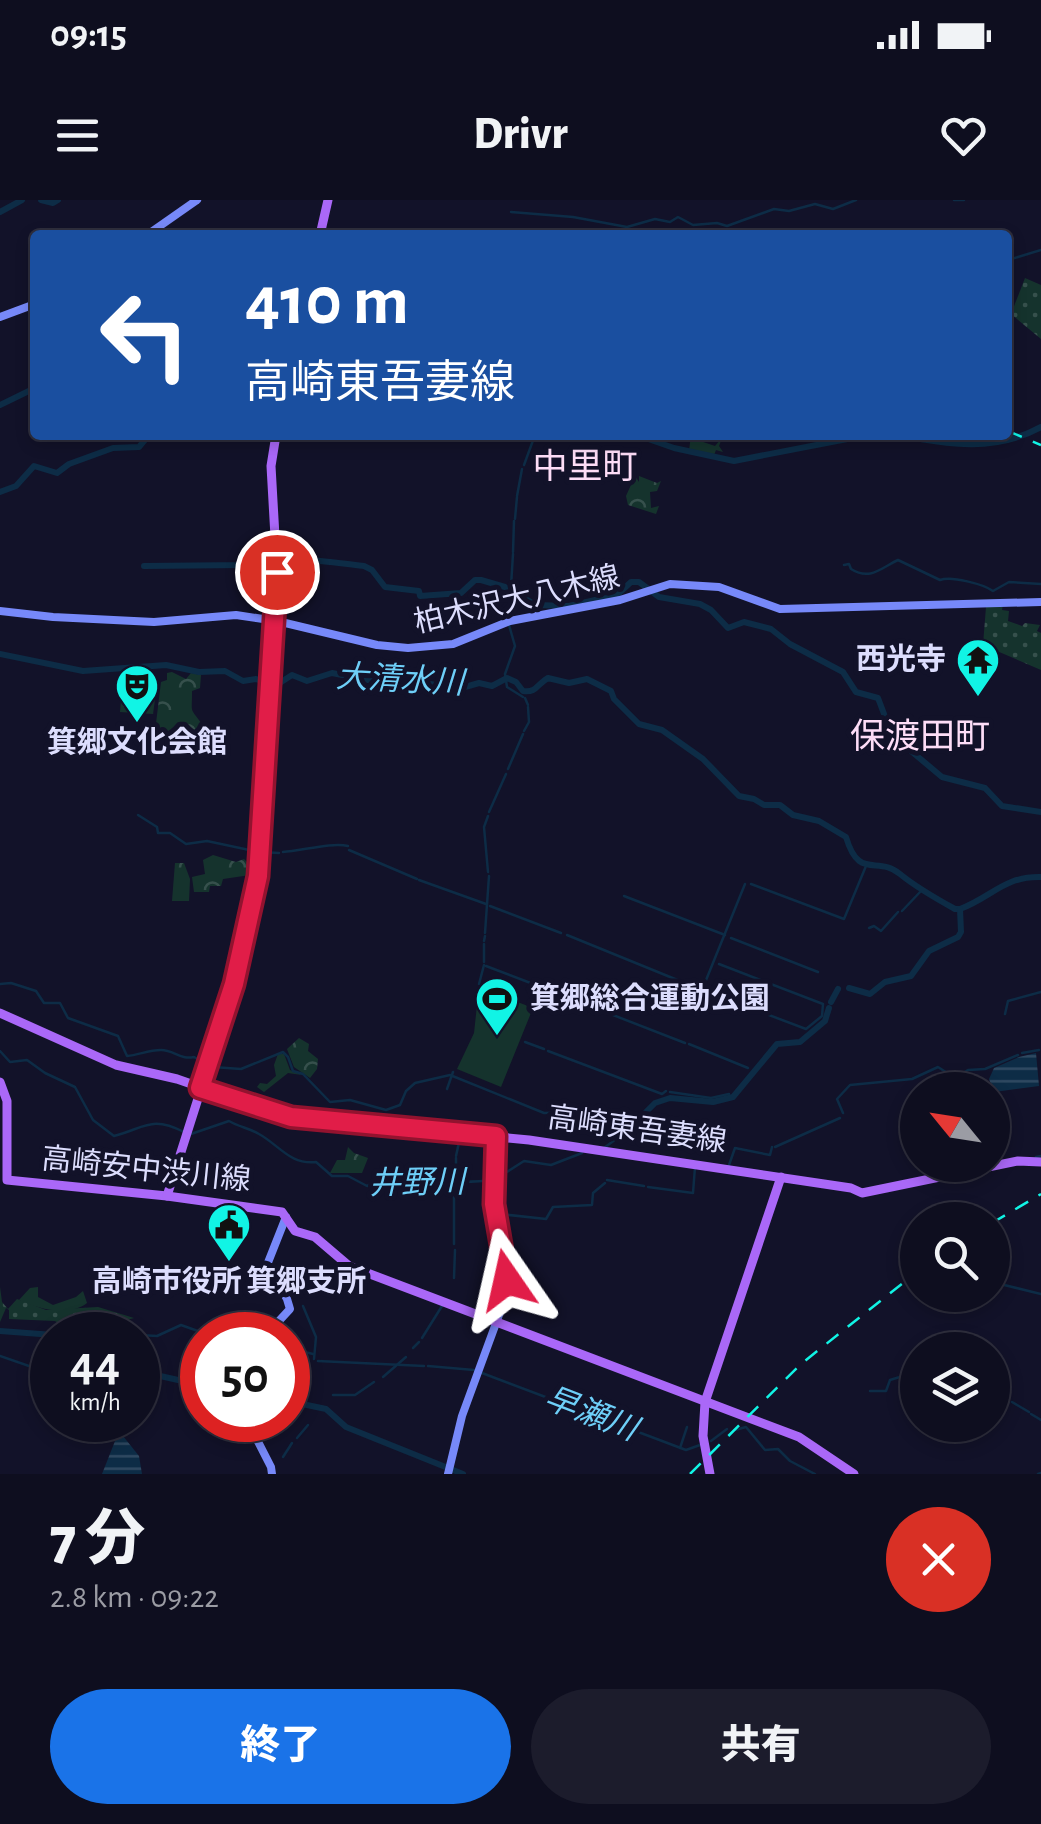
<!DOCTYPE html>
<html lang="ja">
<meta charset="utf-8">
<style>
body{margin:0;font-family:"Alegreya Sans","Noto Sans JP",sans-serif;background:#1c1c2c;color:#f1f3f6;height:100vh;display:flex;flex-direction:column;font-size:38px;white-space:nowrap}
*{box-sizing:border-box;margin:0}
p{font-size:32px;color:#9b9ca4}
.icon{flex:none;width:55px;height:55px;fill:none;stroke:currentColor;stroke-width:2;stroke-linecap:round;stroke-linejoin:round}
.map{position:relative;height:1274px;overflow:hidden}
.drawer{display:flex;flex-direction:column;background:#0e0e1f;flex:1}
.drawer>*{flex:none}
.hud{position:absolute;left:30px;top:30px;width:982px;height:210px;border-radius:10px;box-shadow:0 5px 15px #0003,0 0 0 2px #2e2e3d;background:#1a4fa0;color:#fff;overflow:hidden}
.needle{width:65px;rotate:300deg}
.tools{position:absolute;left:900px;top:872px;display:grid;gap:20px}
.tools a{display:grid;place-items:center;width:110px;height:110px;border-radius:50%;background:#0e0e1f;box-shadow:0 5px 15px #0003,0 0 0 2px #2e2e3d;font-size:50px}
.speed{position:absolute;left:30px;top:1112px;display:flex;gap:20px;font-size:50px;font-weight:700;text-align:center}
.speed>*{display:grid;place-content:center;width:130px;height:130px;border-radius:50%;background:#0e0e1f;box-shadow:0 5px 15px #0003,0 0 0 2px #2e2e3d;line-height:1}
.speed small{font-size:25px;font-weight:400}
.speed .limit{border:15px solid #d22;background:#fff;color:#111}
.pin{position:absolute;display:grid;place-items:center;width:85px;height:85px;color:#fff;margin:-42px;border:5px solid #fff;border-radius:50%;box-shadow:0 2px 10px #0007}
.me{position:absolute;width:110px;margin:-55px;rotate:349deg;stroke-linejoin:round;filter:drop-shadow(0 0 8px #0008)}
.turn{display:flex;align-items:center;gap:35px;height:210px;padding:0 50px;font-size:45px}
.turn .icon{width:130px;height:130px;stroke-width:2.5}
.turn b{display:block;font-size:70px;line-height:85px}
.round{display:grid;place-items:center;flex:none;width:105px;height:105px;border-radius:52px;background:#1c1c2c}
.headline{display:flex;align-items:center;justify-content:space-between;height:170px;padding:0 50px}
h1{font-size:60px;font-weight:800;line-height:75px}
.action{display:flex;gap:20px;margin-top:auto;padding:20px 50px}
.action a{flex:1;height:115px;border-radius:60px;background:#1a73e8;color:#fff;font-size:40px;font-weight:800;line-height:115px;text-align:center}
.action a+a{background:#1c1c2c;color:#f1f3f6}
.status{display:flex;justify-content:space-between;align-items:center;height:70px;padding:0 50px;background:#0e0e1f;direction:ltr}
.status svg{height:28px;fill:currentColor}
header{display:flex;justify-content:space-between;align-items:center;height:130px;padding:0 50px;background:#0e0e1f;font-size:45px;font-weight:800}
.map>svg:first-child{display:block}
</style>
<div class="status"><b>09:15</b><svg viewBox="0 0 49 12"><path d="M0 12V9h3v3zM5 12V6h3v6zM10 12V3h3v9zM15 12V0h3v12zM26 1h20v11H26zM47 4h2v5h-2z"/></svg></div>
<header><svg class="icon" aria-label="menu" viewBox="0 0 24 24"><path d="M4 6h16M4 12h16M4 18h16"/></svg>Drivr<svg class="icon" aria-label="heart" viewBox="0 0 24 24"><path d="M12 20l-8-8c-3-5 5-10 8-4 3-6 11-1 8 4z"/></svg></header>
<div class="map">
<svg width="1041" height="1274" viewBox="0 0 1041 1274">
<defs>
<pattern id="forest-crowns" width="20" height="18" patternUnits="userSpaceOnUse" patternTransform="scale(2.5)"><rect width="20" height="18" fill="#15332d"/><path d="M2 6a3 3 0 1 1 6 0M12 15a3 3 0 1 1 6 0" fill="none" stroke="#36504c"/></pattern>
<pattern id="park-dots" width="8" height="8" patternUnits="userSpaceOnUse" patternTransform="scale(2.5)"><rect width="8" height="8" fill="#15332d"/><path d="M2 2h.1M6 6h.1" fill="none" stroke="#36504c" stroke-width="1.8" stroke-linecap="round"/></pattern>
<pattern id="water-rules" width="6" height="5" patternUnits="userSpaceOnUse" patternTransform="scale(2.5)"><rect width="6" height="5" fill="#0d2c46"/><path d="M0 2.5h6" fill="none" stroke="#304a62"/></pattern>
</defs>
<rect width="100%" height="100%" fill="#121229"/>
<polygon fill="#15332d" points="479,787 533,808 501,887 457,869 474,833"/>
<g fill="url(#forest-crowns)">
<polygon points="691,235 707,235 703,242 715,246 722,238 719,246 723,252 716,250 714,255 689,251"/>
<polygon points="635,276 639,282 639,276 657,283 661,281 657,291 650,292 651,308 659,306 656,314 628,305 626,296"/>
<path d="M172 472 186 479 191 473 201 475 200 488 192 491C192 517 189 505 204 527V540L194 543 192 536 185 534 154 540 161 482 167 480V473Z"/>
<polygon points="213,655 236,662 244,659 249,664 250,675 223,679 221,686 210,686 209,692 194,692 192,677 205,674 203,660"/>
<polygon points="175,663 184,663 190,679 189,701 172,701"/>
<polygon points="299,838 309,844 308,851 318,859 317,869 310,878 294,867 287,849"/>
<polygon points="278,854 284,854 290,870 302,875 288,873 264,892 257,887 260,883 267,884 276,876 274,865"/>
<polygon points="348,947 354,953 368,958 362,973 330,973 337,960 345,960"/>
<path d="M38 1087V1097L53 1105 76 1097 83 1091 87 1103C69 1117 38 1109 19 1100L30 1088Z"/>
</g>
<g fill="url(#park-dots)">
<polygon points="1025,78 1041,85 1041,139 1011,114"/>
<polygon points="1003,404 1002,410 1009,411 1008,421 1022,426 1025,423 1040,425 1037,431 1041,433 1041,470 983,445 986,407"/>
<polygon points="149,468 156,492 153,514 120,512 123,478 130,476 145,482"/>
<polygon points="0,1087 2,1102 8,1109 17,1099 46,1110 98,1107 134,1118 75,1135 55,1121 9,1119 9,1110 6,1108 0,1122"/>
</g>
<g fill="url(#water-rules)">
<polygon points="1036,853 1039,886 994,892 989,879 994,868 1019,857"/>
<polygon points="119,1231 139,1256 142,1274 102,1274"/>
</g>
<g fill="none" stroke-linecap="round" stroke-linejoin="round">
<g stroke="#0d2c46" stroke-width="2.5">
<polyline points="954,0 964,0"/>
<polyline points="511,12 573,17 627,27 655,19 670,22 678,17 693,25 717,23 727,26 774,9 789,11 815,4 833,9 856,0"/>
<polyline points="547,34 547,35"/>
<polyline points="1008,60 1041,50"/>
<polyline points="524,265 535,235"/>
<polyline points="517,296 522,269"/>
<polyline points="515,319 517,297"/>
<polyline points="513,352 514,321"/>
<path d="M844 365 849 364 851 369C870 381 881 368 898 360L940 380C952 376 983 384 993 391L1009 382 1041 384"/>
<polyline points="511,386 513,354"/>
<polyline points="510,395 511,389"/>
<polyline points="509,418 510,399"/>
<polyline points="509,425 515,446 505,474 507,487 523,497"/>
<polyline points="525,498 528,505"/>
<polyline points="524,531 529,522 528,507"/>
<polyline points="508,569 523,534"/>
<polyline points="489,612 506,574"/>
<polyline points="138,615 157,627 158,633 170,633 186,644 207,641 254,651"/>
<polyline points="488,616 484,627 488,672"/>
<polyline points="349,650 417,679"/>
<polyline points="262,652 279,653"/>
<path d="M283 652C301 651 332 642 348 646"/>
<polyline points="419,680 486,704"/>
<polyline points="751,684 844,719 866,666"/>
<polyline points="624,696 725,735"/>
<polyline points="490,706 561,733"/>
<polyline points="902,711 921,691"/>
<polyline points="869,728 874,726 881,731 898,712"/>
<polyline points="485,733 489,676"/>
<polyline points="567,735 702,790 745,684"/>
<polyline points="731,738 818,772"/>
<polyline points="484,741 485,736"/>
<polyline points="484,762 484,744"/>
<polyline points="486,766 541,787"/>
<path d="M0 784 11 783 36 791 44 803H60L68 818 118 836 127 856C139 855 148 850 161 850 174 850 180 860 194 857L206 864"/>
<polyline points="479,784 484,765"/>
<polyline points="546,789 685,843"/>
<polyline points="708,792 806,829 822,816 823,804 719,764"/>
<polyline points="1005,814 1008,801 1041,792"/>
<polyline points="826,815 827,815"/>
<polyline points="525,842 544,849"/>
<polyline points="689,844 748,868"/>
<path d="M0 851 10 862 27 860 45 873 75 887 93 920 114 936C145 928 151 915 184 932"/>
<polyline points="548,851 662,894 666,891"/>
<polyline points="1022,853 1039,850"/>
<polyline points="213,867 241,869 283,852 288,857 293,871 303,874 330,902 350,900 386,910 400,905 406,891 415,883 450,875 544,913 587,912 629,917 644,914"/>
<polyline points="447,889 453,872"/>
<polyline points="670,892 711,898 729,894"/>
<polyline points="843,913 837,899 850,885 912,879 938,867 955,878 968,870 985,869 1018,855"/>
<path d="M191 934 229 921C239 927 249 928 259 934 279 945 290 965 316 962L332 976H348L367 986 388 976 405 989C416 987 429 982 440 982 457 981 474 983 491 980"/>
<polyline points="775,947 840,918"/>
<polyline points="604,948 636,924 644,914"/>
<polyline points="456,956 460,938"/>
<polyline points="1036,957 1041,956"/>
<polyline points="729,965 735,948 770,955 772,947"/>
<polyline points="456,967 456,958"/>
<polyline points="499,977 524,961 551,965 582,953"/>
<polyline points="607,980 644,986"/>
<polyline points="648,987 693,993 695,967"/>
<polyline points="454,993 454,1044"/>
<polyline points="500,1014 546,1019 553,1007 592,1005 593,993 605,983"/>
<polyline points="454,1078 455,1050"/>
<polyline points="992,1082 1041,1094"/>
<polyline points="303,1106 316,1137 314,1159"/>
<polyline points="78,1134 79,1135"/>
<polyline points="138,1135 157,1136 181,1125 209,1135"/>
<polyline points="422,1138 442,1106"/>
<polyline points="288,1148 313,1154"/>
<polyline points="413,1148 419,1142"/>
<polyline points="0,1156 52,1174"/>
<polyline points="318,1161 424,1166"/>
<polyline points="428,1166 474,1170"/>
<polyline points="482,1173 686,1250 700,1245"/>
<polyline points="383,1177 406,1157"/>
<polyline points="993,1190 998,1202 1009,1202"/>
<polyline points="870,1191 886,1191 890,1180 903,1176 918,1180"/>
<polyline points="333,1195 355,1195 374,1182"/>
<polyline points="1012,1202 1029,1212"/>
<polyline points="1031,1214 1041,1220"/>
<polyline points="735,1230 746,1227 765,1250 778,1249 790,1261 815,1274"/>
<polyline points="297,1238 308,1225"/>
<polyline points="711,1241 727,1229"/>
<polyline points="680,1248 687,1227"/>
<polyline points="283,1257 292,1243"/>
<polyline points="1038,1274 1041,1273"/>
</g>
<g stroke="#0d2c46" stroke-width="6">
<polyline points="41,0 53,3 58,0"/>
<polyline points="0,12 22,0"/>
<polyline points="0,205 35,188"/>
<polyline points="637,235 674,248 734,261 868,235"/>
<path d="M897 235C948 244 994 253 1041 227"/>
<polyline points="0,292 16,286 34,266 57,273 69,264 113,248 139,247 149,235"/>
<path d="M144 366 243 365C281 355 324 361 364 366L372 370 385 387 419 391 420 396 461 393 475 380H481L505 387 536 405 569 406 617 395 631 382H639L659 397 700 404 711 410 728 428 744 422 771 429 790 444 843 472 856 492 878 498 892 535 942 577 985 588 1002 606 1041 612"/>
<path d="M0 454 83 471 166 465 199 472 225 471 243 481 256 479 275 486 292 475 307 481 332 473 373 481 397 478 458 489 479 483 492 486 507 478 516 482 523 491C537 493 537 484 548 478L569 483 587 479 611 491 614 499 639 524 662 530 703 559 739 596 754 599 764 605H780L793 615 819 621 846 637C859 681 877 655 900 674 917 688 935 698 955 709H960"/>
<path d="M960 709C992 697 1004 676 1041 677"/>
<polyline points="849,788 870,794 885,782 911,776 929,751 958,737 961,732 960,709"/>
<polyline points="831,802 838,789"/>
<polyline points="644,914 655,903 670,898 713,902 733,897 777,844 800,842 825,821 829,808"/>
<polyline points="0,1131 54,1135"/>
<polyline points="138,1171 178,1180 202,1172"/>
<polyline points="288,1201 326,1209 346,1227 463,1274"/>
</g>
<g stroke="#7789f9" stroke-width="8">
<polyline points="147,35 197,0"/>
<polyline points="0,117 35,104"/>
<polyline points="0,411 53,417 154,422 236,415 277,421 377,445 408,448 453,444 510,421 620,400 670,384 719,387 780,409 1041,402"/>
<polyline points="266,1135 290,1109 287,1099 267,1065 286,1017"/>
<polyline points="247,1220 271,1267 272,1274"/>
<polyline points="448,1274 462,1216 507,1093 493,996 495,936"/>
</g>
<g stroke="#aa68f8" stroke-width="9">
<polyline points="320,35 328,0"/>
<polyline points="0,813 116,865 177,879 283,916 529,940 851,988 862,993 1018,961 1041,962"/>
<polyline points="0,882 7,901 7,980 167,996 282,1012 295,1031 315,1037 349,1066 799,1237 854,1274"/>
<polyline points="167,996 230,798 258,676 277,372 271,266 276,235"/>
<polyline points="710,1274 703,1236 705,1202 781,977"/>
</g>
<g stroke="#11f4e5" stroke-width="2.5" stroke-dasharray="15 12" stroke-linecap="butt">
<polyline points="1008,231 1041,245"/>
<polyline points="992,1023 1041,994"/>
<polyline points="690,1274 801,1164 918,1071"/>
</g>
</g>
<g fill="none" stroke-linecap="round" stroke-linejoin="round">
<g stroke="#92132f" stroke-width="25">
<polyline id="route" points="277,372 258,676 234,784 200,888 291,917 496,936 494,1004 507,1080"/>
</g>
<use href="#route" stroke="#e11d48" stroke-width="18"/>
</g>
<defs>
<g id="temple-pin" transform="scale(2.25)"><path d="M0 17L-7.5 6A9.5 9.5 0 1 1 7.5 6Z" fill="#11f4e5" stroke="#121229"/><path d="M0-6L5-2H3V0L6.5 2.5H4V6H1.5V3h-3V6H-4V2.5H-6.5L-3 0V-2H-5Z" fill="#111"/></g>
<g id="theatre-pin" transform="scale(2.25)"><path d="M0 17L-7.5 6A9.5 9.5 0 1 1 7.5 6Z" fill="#11f4e5" stroke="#121229"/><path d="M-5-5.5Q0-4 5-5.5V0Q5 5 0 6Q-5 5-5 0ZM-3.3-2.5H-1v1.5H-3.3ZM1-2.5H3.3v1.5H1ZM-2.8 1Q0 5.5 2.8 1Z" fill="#111"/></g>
<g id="stadium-pin" transform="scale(2.25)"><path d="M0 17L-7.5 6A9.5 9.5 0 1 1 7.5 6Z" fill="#11f4e5" stroke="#121229"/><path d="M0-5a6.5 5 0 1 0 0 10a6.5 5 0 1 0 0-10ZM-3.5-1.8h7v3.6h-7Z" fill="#111"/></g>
<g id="civic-pin" transform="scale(2.25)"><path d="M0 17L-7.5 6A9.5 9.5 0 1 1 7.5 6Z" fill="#11f4e5" stroke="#121229"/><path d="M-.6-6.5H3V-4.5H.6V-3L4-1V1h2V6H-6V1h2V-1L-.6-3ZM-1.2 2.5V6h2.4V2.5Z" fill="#111"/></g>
</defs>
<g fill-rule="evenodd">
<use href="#temple-pin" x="978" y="460"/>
<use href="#theatre-pin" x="137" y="486"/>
<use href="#stadium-pin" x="497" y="799"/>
<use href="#civic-pin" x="229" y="1025"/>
</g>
<g text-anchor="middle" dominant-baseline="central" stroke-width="10" stroke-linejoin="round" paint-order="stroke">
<g font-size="30" fill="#dcddfd" stroke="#121229">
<text transform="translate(517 400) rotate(-13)">柏木沢大八木線</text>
<text transform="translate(637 930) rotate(8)">高崎東吾妻線</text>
<text transform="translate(146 970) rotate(6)">高崎安中渋川線</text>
</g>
<g font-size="30" font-weight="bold" fill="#dcddfd" stroke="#121229">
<text x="946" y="460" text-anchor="end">西光寺</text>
<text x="137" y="543">箕郷文化会館</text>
<text x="530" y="799" text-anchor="start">箕郷総合運動公園</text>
<text x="229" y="1082">高崎市役所 箕郷支所</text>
</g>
<g font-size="32" font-style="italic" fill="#6ecff8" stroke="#121229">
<text transform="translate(400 480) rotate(3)">大清水川</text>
<text transform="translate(417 983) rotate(-1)">井野川</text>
<text transform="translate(591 1214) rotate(21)">早瀬川</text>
</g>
<g font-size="35" fill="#fdddf7" stroke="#121229">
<text x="585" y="267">中里町</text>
<text x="920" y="537">保渡田町</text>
</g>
</g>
</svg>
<div class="tools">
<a><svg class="needle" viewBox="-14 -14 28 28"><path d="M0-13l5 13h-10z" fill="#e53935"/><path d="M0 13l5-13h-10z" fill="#9b9ca4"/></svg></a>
<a><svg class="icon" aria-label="search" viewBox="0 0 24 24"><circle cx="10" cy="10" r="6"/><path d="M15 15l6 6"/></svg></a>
<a><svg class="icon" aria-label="layers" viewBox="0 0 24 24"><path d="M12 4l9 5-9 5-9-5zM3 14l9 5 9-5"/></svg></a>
</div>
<div class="speed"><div>44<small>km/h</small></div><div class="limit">50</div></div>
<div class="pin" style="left:277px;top:372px;background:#d93025"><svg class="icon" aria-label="arrive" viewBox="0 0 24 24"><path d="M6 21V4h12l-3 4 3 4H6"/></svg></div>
<svg class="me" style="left:507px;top:1080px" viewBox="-20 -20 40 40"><path d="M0-17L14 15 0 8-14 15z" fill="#e11d48" stroke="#fff" stroke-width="4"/></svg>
<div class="hud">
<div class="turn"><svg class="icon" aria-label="left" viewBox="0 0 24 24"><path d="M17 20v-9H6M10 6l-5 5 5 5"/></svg><div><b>410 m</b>高崎東吾妻線</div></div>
</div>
</div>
<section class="drawer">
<div class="headline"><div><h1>7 分</h1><p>2.8 km · 09:22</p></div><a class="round" style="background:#d93025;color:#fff"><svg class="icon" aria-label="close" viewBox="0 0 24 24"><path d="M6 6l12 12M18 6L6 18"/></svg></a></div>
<div class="action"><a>終了</a><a>共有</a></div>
</section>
